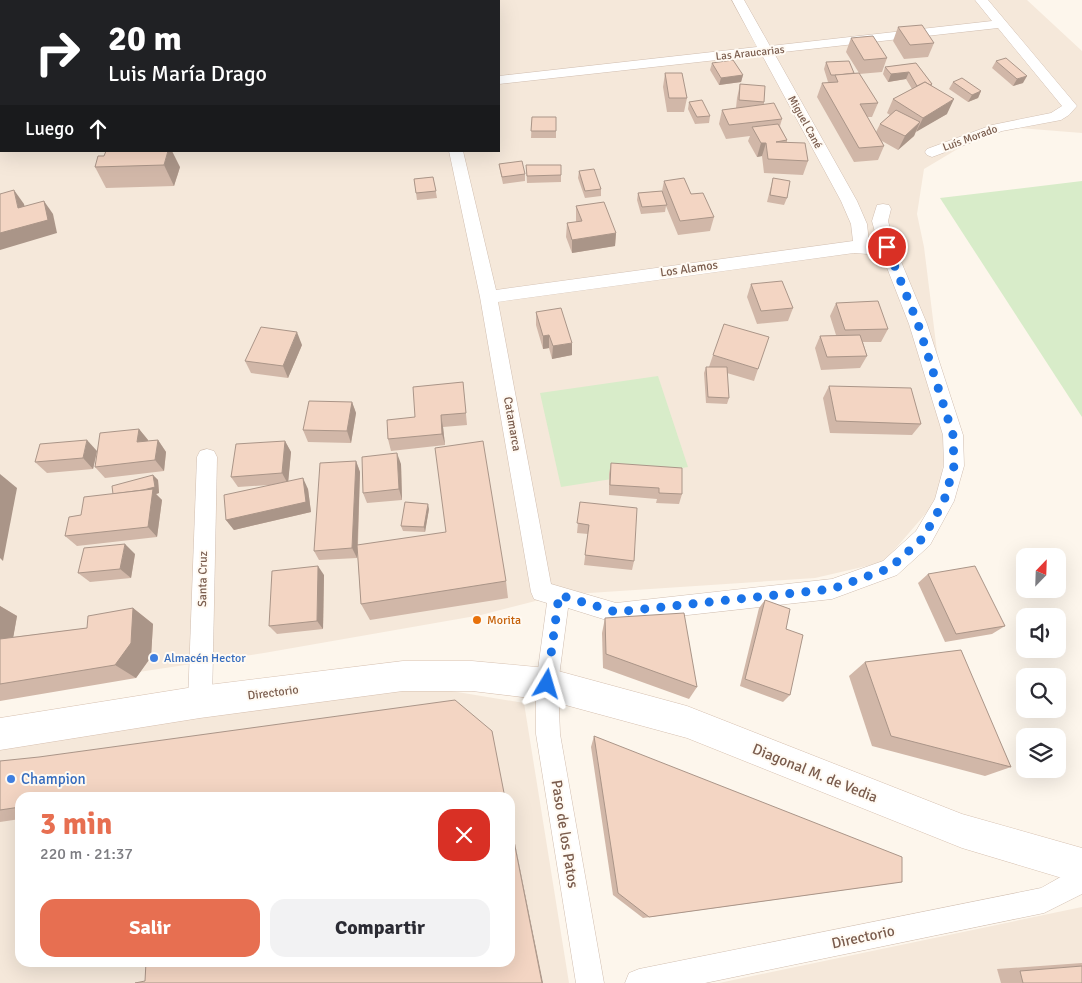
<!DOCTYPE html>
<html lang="es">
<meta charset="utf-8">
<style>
body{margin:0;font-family:Signika,sans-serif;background:#f2f2f3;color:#2b2b33;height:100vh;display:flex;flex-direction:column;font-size:19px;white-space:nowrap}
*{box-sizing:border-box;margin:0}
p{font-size:16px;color:#7c7c81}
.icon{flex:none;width:28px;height:28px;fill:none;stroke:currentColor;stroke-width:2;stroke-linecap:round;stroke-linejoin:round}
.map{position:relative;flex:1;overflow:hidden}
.side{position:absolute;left:15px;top:792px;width:500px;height:175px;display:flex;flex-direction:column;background:#fff;border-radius:15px;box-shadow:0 5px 20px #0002}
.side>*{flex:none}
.hud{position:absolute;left:0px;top:0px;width:500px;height:152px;box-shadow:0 5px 20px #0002;background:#202124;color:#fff;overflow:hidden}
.needle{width:32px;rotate:23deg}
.controls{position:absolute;left:1016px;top:548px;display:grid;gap:10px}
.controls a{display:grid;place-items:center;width:50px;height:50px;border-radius:10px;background:#fff;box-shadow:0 5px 20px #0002;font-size:25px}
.pin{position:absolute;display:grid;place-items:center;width:42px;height:42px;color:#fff;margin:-21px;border:2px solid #fff;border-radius:50%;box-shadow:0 1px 5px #0007}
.me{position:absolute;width:55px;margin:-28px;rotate:7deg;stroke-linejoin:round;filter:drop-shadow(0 0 4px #0008)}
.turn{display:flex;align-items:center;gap:18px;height:105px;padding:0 25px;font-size:22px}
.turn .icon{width:65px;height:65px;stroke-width:2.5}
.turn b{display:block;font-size:35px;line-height:42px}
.then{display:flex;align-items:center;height:48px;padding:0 25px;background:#0003;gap:10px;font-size:19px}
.round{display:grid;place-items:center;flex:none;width:52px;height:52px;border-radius:15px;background:#f2f2f3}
.headline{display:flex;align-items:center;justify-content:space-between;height:85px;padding:0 25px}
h1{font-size:30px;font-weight:700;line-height:38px;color:#e76f51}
.action{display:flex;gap:10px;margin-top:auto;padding:10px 25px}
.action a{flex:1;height:58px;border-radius:15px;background:#e76f51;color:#fff;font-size:20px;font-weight:700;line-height:58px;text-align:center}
.action a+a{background:#f2f2f3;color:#2b2b33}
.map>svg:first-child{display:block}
</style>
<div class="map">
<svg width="1082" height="983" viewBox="0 0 1082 983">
<rect width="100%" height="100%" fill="#fdf6ec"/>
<g fill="#f5e8da" fill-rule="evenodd">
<path d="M0 0H1027L1082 51V133L996 126 924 169 917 214 924 247 947 432 939 498 884 562 815 578 559 595 481 615 264 653 0 693ZM1 1H499V151H1Z"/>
<path d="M397 682 524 703 569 983H0V738ZM20 798H510V962H20Z"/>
<polygon points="1082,907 1082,983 719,983"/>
</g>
<g fill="#d8ecc9">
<polygon points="1082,181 1082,417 940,198"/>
<polygon points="658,376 688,467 561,487 540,393"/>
</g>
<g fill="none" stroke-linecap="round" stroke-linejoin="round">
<g stroke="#d1beb0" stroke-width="1">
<g id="street">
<rect x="419" y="0" width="12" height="1"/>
<path d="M732 0H744L770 46 992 21 975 0H988L1077 106 1069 115 1061 120 1002 131 932 157 927 155 925 152 927 149 992 125 1051 113 1062 106 998 28 774 53 857 201 867 224 869 243H878L872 221 877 205 883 204 889 205 891 209 888 221 895 247 927 324 963 435 964 466 954 501 930 545 897 575 832 599 616 623 568 608 558 684 560 734 604 983H576L536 734V684L547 603 534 599 531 592 480 297 449 151H463L496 290 853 241 851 224 841 201 762 55 499 84V76L757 47ZM854 253 882 255 909 324 943 435 944 466 935 499 916 531 883 561 832 579 616 603 551 584 498 302Z"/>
<polygon points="0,123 1,124 1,133 0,133"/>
<polygon points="207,449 214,451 217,457 212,702 208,710 200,714 192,710 188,702 197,457 200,451"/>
<polygon points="1082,865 1082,894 1044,913 705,983 625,983 629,973 639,969 1041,888"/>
</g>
</g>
<g stroke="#d6c0b0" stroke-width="1">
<polygon id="secondary" points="403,661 472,661 547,668 687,706 962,814 1082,848 1082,884 962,848 687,738 547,700 472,691 403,691 200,718 0,750 0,718 200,686"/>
</g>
<use href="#street" fill="#fff" fill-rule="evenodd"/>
<use href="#secondary" fill="#fff" fill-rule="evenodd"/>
</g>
<g fill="#d1b7a8">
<polygon points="898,27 934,43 928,57 904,59 893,41"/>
<polygon points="851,38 887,58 882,72 859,74 878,103 872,117 867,117 876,132 880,124 890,115 887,113 893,99 912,89 906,79 888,82 883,74 885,67 916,63 932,84 932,86 947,114 916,131 914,136 898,150 882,141 884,146 878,160 854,162 817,97 822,83 832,82 828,82 824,69 826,62 854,73 859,73 846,52"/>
<polygon points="996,61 1023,83 1013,86 992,68"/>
<polygon points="712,63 743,75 741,82 719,85 710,70"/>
<polygon points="665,73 687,98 684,112 667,112 663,87"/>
<polygon points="953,82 981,91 978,98 968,102 949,89"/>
<polygon points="740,84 764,102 764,105 782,119 780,126 787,140 787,142 808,161 803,175 764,173 762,156 757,157 748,141 750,136 726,139 719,124 722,110 736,108 737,98"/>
<polygon points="689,102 710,116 709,123 695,124 688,109"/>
<polygon points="532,117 556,117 556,138 531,138"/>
<polygon points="104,156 180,167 174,186 106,188 95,167"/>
<polygon points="499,164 525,174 525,181 503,184 500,171"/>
<polygon points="526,165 561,175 561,182 527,183"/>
<polygon points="579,171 601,189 601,196 585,198 578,178"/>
<polygon points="433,177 437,198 417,200 414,179"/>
<polygon points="773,178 787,198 784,205 767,202"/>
<polygon points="664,181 691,194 714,217 710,231 678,235 666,206 665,212 641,214 637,200 638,193 662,191"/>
<polygon points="576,206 616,233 615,246 572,253 566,237 567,223 576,222"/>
<polygon points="751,284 793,308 788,321 757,324 747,297"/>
<polygon points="836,303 888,329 881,342 863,342 867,356 860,368 821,370 815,348 820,336 836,335 830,316"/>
<polygon points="536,312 572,355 552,359 549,348 543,349 536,325"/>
<polygon points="302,345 288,378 251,373 245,361"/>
<polygon points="713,355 758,369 754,381 727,373 729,398 727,404 706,403 704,373 706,367 709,367"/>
<polygon points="463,382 467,425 443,427 445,445 391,451 388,439 415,417"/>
<polygon points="829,386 921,424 912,435 830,433 823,398"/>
<polygon points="352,402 356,413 351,443 308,442 303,430"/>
<polygon points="139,429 148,440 148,441 158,440 166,452 164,471 105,478 95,467"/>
<polygon points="285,441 291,452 288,481 308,489 311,512 234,530 226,520 269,485 238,487 231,477"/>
<polygon points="97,451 93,469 47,473 35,462"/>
<polygon points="356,461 360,472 358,545 506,581 508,598 370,620 361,604 357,547 357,558 319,560 314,551"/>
<polygon points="611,463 682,494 679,504 656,503 657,499 609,495 609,474"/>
<polygon points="401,464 402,500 367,503 363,493"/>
<polygon points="153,475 158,480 159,493 156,494 162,500 157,537 77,546 65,536 81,515 113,494"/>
<polygon points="580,502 634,561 632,570 584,565 588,534 577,533"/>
<polygon points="429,509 425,532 403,531 401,526"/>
<polygon points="135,554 131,578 90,582 78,573"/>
<polygon points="928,574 1005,626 992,634 945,642 918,583"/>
<polygon points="324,575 323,629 277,634 269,626"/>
<polygon points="765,600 790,695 783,702 740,686 759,608"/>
<polygon points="0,606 17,616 13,637 87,628 133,608 153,624 151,657 136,678 0,701"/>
<polygon points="605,618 697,687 689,699 603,668 602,633"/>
<polygon points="865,662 1011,767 985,776 872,746 849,676"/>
<polygon points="492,731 494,741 20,798 20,819 0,822 0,761"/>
<polygon points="594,736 902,882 643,918 613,895 591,747"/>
<polygon points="1082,963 1082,983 1001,983 997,969"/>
</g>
<g fill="#aa9588">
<polygon points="909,72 906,79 888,82 891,74"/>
<polygon points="743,75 741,82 719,85 721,78"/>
<polygon points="1027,76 1023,83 1013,86 1017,79"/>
<polygon points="981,91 978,98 968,102 972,95"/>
<polygon points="954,99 947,114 916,132 923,118"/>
<polygon points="920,122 914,136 898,150 905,136"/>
<polygon points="761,143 766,143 762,156 757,157"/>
<polygon points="168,151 172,151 180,167 174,186 164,165"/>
<polygon points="14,190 24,204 28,221 18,208"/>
<polygon points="44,201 53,214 57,233 0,250 0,233"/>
<polygon points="616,233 615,246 572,253 572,240"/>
<polygon points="297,332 302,345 288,378 283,366"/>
<polygon points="549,335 549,348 543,349 543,336"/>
<polygon points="572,343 572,355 552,359 553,346"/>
<polygon points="352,402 356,413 351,443 347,431"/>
<polygon points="441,415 443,427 445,445 442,434"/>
<polygon points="139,429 148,440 146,454 137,442"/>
<polygon points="87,440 97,451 93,469 83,458"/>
<polygon points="158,440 166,452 164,471 155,460"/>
<polygon points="285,441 291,452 288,484 282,473"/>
<polygon points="397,453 401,464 402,500 399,489"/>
<polygon points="356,461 360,472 357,558 352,548"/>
<polygon points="0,474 17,488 3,561 0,558"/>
<polygon points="153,475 158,480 159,493 156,494 162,500 157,537 148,527 118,504"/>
<polygon points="303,478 308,489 311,512 234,530 226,520"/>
<polygon points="428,504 429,509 425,532 424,527"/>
<polygon points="125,544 135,554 131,578 120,569"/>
<polygon points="318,566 324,575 323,629 317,621"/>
<polygon points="0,606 17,616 10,656 0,650"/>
<polygon points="133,608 153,624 151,657 136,678 115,665"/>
<polygon points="510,819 543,983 542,983"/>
</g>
<g fill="#f3d5c3" stroke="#aa9588">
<polygon points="922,25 934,43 910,45 898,27"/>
<polygon points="873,36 887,58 864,60 851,38"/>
<polygon points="1006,58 1027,76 1017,79 996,61"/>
<polygon points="733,60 743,75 721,78 712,63"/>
<polygon points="849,61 854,73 839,75 831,75 826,62"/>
<polygon points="916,63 932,84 930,85 925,82 917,86 909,72 891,74 885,67"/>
<polygon points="665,73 682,73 687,98 669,98"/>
<polygon points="859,73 878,103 860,104 884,146 859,148 822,83 838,82 835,75"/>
<polygon points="962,78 981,91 972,95 953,82"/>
<polygon points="925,82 954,99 923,118 893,99"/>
<polygon points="740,84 765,86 764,102 739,100"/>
<polygon points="702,100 710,116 697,117 689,102"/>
<polygon points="774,103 782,119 729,125 722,110"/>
<polygon points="896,110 920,122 905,136 880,124"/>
<polygon points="532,117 556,117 556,131 531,131"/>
<polygon points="778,124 787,140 776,142 805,143 808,161 768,159 766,143 761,143 752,127"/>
<polygon points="106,151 168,151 164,165 95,167 98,156 104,156"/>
<polygon points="522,161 525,174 502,177 499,164"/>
<polygon points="526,165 561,165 561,175 527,176"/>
<polygon points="594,169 601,189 585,191 579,171"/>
<polygon points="433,177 436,191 416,193 414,179"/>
<polygon points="684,178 691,194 703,193 714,217 680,221 664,181"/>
<polygon points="773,178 790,181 787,198 770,195"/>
<polygon points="14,190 18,208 44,201 48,220 0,233 0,194"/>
<polygon points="662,191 667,205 642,207 638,193"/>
<polygon points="604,202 616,233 572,240 567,223 582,221 576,206"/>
<polygon points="782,281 793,308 761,311 751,284"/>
<polygon points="878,301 888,329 845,330 836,303"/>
<polygon points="561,308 572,343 553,346 549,335 543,336 536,312"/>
<polygon points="724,324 769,337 758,369 713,355"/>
<polygon points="261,327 297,332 283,366 245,361"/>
<polygon points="860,335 867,356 827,357 820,336"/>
<polygon points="706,367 727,367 729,398 708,397"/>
<polygon points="463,382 466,413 441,415 442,434 388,439 387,420 415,417 413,387"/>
<polygon points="829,386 911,388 921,424 836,421"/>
<polygon points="309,401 352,402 347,431 303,430"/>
<polygon points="139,429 137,442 158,440 155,460 95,467 100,433"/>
<polygon points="87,440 83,458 35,462 40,444"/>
<polygon points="285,441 282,473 231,477 236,444"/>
<polygon points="483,441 506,581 361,604 357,545 446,532 435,448"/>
<polygon points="397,453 399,489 363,493 362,457"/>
<polygon points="356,461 352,548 314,551 320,463"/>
<polygon points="611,463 682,468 682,494 659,493 659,488 610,485"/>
<polygon points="153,475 155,487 143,490 113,494 112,486"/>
<polygon points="303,478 306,502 226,520 224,495"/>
<polygon points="153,489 148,527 65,536 69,517 81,515 84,497"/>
<polygon points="405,502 428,504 424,527 401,526"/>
<polygon points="580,502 637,508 634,561 585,555 589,525 577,523"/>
<polygon points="125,544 120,569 78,573 84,548"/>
<polygon points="318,566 317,621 269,626 272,571"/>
<polygon points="975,566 1005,626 956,634 928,574"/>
<polygon points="765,600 790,609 786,629 803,635 790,695 745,679"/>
<polygon points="133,608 131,643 115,665 0,684 0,639 87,628 88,616"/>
<polygon points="684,613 697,687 606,654 605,618"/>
<polygon points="961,650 1011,767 891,736 865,662"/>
<polygon points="455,700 492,731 505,798 20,798 20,807 0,810 0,761 39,757"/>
<polygon points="594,736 902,857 902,882 649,917 618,893"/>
<polygon points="510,821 542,983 135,983 145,981 146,962 510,962"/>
<polygon points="1082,966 1082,983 1023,983 1020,971"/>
</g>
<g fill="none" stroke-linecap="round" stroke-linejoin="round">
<polyline stroke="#1a73e8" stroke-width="9" stroke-dasharray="0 16.2" points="547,684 559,595 616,612 832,589 890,568 923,538 944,501 954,466 953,435 918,324 887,247"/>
</g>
<circle fill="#e8710a" stroke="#fffaf3" stroke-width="2" cx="477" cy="620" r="5"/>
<g fill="#3f7fe0" stroke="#fffaf3" stroke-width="2">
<circle cx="154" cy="658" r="5"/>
<circle cx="11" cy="779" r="5"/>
</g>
<g text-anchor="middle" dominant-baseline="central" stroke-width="4" stroke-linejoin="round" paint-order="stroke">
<g font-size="11" fill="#7a5c4d" stroke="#fffaf3">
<text transform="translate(750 53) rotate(-6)">Las Araucarias</text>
<text transform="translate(805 122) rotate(61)">Miguel Cané</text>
<text transform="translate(970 138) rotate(-20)">Luís Morado</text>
</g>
<g font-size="12" fill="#7a5c4d" stroke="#fffaf3">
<text transform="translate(689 269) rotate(-8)">Los Alamos</text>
<text transform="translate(512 424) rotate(80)">Catamarca</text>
<text transform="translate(203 579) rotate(-89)">Santa Cruz</text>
<text transform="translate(273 693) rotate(-7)">Directorio</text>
</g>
<g font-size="12" fill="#c56008" stroke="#fffaf3" text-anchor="start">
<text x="487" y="620">Morita</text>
</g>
<g font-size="12" fill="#366cbe" stroke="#fffaf3" text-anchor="start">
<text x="164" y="658">Almacén Hector</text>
</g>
<g font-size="15" fill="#7a5c4d" stroke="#fffaf3">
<text transform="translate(815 773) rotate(22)">Diagonal M. de Vedia</text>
<text transform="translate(565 834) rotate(81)">Paso de los Patos</text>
<text transform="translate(863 937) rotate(-12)">Directorio</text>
</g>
<g font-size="15" fill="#366cbe" stroke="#fffaf3" text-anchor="start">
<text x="21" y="779">Champion</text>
</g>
</g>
</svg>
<div class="controls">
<a><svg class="needle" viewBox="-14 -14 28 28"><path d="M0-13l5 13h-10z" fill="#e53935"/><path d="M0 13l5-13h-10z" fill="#7c7c81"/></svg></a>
<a><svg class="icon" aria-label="sound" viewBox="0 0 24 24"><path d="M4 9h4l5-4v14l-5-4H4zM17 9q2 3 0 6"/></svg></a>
<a><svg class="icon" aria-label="search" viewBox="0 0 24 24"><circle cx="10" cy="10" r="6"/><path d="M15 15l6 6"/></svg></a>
<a><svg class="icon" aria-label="layers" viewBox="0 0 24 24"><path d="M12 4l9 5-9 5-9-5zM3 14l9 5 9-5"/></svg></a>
</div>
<div class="pin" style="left:887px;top:247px;background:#d93025"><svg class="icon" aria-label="arrive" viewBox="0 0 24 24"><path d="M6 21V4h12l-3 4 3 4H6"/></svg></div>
<svg class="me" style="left:547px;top:684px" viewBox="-20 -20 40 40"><path d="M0-17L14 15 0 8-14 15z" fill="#1a73e8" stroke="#fff" stroke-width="4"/></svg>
<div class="hud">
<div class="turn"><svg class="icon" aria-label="right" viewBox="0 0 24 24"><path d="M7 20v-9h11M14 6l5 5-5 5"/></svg><div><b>20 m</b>Luis María Drago</div></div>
<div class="then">Luego<svg class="icon" aria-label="ahead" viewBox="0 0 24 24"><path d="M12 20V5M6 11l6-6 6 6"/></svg></div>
</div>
<section class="side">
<div class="headline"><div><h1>3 min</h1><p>220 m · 21:37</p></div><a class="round" style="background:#d93025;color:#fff"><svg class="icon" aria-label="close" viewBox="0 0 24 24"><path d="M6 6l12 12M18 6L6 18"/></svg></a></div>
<div class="action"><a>Salir</a><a>Compartir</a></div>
</section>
</div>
